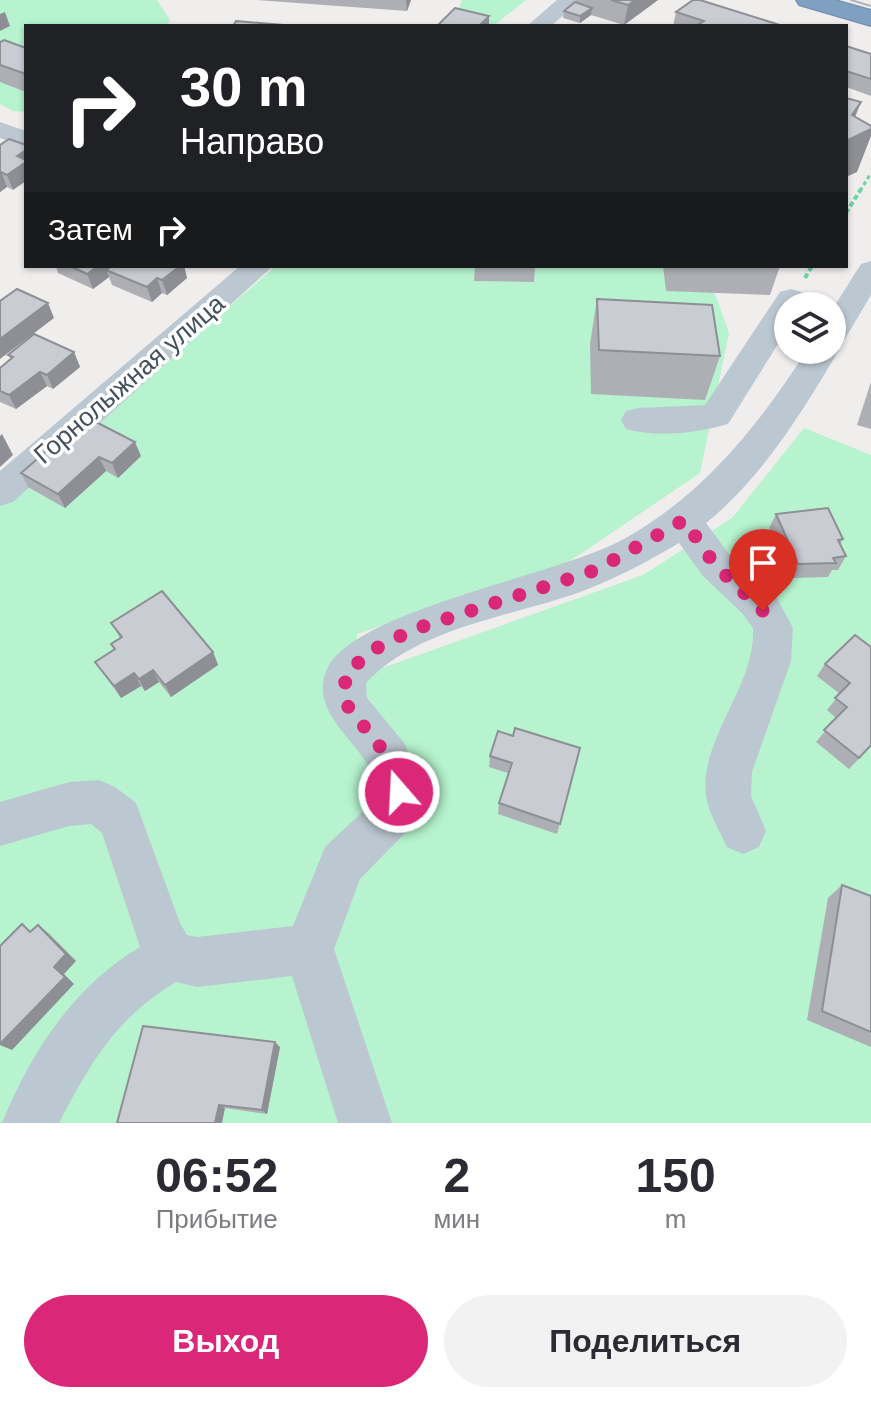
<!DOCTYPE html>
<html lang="ru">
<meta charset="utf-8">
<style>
body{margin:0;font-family:Arial,sans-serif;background:#f2f2f3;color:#2b2b33;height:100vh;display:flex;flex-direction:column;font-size:30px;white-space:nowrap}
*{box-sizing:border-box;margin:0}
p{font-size:26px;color:#7c7c81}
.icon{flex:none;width:44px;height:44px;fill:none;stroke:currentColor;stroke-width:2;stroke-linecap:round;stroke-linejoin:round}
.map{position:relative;height:1123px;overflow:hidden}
.drawer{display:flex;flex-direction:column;background:#fff;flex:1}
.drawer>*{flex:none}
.top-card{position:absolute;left:24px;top:24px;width:824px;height:244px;border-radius:0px;box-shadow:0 2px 6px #0004;background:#202124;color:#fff;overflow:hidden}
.fabs{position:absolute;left:774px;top:292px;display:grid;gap:16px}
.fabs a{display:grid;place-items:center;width:72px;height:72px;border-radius:50%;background:#fff;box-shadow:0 2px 6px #0004;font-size:40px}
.pin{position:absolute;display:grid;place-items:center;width:68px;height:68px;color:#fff;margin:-82px -34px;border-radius:50% 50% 50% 0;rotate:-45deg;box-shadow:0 0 8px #0007}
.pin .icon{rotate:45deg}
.me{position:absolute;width:88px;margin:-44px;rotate:341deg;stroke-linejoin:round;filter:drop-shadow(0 0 6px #0008)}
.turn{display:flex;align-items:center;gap:28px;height:168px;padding:0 24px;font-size:36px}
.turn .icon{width:104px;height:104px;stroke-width:2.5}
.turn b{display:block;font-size:56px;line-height:68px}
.then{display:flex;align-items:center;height:76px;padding:0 24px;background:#0003;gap:16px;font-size:30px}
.eta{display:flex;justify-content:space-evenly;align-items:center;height:136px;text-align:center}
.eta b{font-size:48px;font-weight:700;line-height:56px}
.cta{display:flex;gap:16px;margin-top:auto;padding:16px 24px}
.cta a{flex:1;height:92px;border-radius:48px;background:#db2777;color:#fff;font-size:32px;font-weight:700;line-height:92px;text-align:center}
.cta a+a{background:#f2f2f3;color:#2b2b33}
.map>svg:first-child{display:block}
</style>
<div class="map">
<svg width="871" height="1123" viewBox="0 0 871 1123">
<rect width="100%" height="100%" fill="#f0eded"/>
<g fill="#b6f3ce">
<polygon points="0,0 157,0 170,20 167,26 26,26 26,112 13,111 0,104"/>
<polygon points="462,0 526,0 493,26 456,16"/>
<polygon points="276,266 705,266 729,333 700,473 567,563 357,634 354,678 643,575 732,518 804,428 871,455 871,1123 0,1123 0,506"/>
</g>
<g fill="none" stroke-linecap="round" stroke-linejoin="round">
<g stroke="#6b8bae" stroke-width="2">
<polygon id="highway" points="796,0 835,0 871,10 871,26 799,5"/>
</g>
<polyline stroke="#6bd4a0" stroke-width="3" stroke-dasharray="4 3" stroke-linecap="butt" points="860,191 871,173"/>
<g stroke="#6bd4a0" stroke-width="4" stroke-dasharray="5 3" stroke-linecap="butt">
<polyline points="846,213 861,189"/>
<polyline points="805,278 812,266"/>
</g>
<g fill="#bcc8d1" fill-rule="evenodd">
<polygon points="557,0 581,0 551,26 527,26"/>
<polygon points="0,122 26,131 26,147 0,138"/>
<path d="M871 261V295L843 342 835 344 839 350C802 412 763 477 706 523L729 554 777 598 793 628 791 661 752 772 751 796 766 831 759 847 743 854 727 847C720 831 708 813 706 795 699 739 756 686 753 628L742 613 703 576 679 543C647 562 615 579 580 592 511 617 418 627 366 683L367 698 405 744 421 792 405 833 360 879 334 949 392 1123H338L292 976 197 987 176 982C115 1019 91 1062 59 1123H2C31 1052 73 987 140 947L102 833 91 824 69 826 0 846V802L69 782 99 780 115 787 136 803 180 923 187 935 197 937 293 926 325 847 373 802C392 755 300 722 328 667 359 609 559 575 624 539 704 494 758 426 807 350H832V310L861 264Z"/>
<polygon points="240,266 273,266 13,502 0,506 0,471"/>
<path d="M791 289 802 292 806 299 802 306H788V328L728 424C697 433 658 438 626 429L621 420 626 411 638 408 705 405 780 292Z"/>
</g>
<use href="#highway" fill="#80a0c2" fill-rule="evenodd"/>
<polyline stroke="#afb3b9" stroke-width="2" points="851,0 871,6"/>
</g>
<g fill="#adafb5">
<polygon points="256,0 411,0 407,11"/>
<polygon points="576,0 658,0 624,25 591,15 580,23 563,18 564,11 575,2"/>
<polygon points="676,12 783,26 673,26"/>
<polygon points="0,42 26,48 26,92 0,82"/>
<polygon points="846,46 871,54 871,96 846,87"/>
<polygon points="0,145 13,190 7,187 0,192"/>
<polygon points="56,266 184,266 187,278 167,295 162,293 152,302 112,285 109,277 93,289 58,273"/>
<polygon points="475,266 535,266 534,282 474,281"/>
<polygon points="663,266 780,266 770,295 666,291"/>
<polygon points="597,299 720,356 705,400 591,394 590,344"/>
<polygon points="74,352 80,367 53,389 47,386 16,409 0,402 0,368 11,359 8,355"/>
<polygon points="871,382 871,429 857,425"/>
<polygon points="71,441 141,456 118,478 106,471 65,508 28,487 21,473"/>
<polygon points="776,514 843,539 840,544 846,556 838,570 832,570 828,577 791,578 769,528"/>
<polygon points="111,623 213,652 218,665 171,697 159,682 145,691 141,686 121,698 95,662 114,650 111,644 120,638"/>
<polygon points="871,647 871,746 849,769 816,742 836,718 827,710 840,694 817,676 825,664"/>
<polygon points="513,736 580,748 557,834 498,814 499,803 508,773 489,767 490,756"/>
<polygon points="842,885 871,896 871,1047 807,1020 828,898"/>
<polygon points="280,1047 267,1114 225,1108 117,1123"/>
</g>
<g fill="#8d8f94">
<polygon points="406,0 411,0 407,11"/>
<polygon points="635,0 658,0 624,25 628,5"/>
<polygon points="592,8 591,15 580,23 580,16"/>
<polygon points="5,12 10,26 0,31 0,14"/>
<polygon points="489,16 489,26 479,26"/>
<polygon points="861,102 846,140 871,129 871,136 857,172 846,177 846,132 852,115"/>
<polygon points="26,150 26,181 13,190 7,175 17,156"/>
<polygon points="1,172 7,187 0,192 0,173"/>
<polygon points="98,266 115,266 106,270 109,277 93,289 87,274"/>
<polygon points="180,266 184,266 187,278 167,295 162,280"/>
<polygon points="157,278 162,293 152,302 147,287"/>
<polygon points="48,303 54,318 0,359 0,339"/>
<polygon points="74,352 80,367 53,389 47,375"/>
<polygon points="40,372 47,386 16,409 9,395"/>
<polygon points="2,434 13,455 0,467 0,436"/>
<polygon points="135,442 141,456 118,478 112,463"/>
<polygon points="99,457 106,471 65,508 58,494"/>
<polygon points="213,652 218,665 171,697 165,685"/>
<polygon points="153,670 159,682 145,691 139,679"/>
<polygon points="134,673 141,686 121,698 114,686"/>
<polygon points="38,925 48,933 76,961 64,974 74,984 12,1050 0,1045 54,967"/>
<polygon points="275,1042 280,1047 267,1114 262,1110"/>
<polygon points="219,1105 225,1108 222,1123 215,1123"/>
</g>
<g fill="#c9ccd3" stroke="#8d8f94" stroke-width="2">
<polygon points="611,0 635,0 628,5"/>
<polygon points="693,0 700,0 783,26 705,26 699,24 704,21 676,12"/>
<polygon points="575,2 592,8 580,16 564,11"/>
<polygon points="455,8 489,16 479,26 437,26"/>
<polygon points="236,21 296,26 233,26"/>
<polygon points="4,40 26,48 26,74 0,65 0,42"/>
<polygon points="846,46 871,54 871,79 846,71"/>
<polygon points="846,98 861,102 852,115 871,126 871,129 846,141"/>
<polygon points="9,139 26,145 26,150 17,156 26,160 26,162 7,175 1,172 0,173 0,145"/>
<polygon points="70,266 98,266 87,274"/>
<polygon points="112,266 180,266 162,280 157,278 147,287 106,270"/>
<polygon points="17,289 48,303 0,339 0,301"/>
<polygon points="597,299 712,305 720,356 599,350"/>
<polygon points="34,334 74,352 47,375 40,372 9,395 0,391 0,368 13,357 8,355"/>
<polygon points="94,421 135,442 112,463 99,457 58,494 21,473 63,437 71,441"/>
<polygon points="828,508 843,539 838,540 846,556 833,558 836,563 798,564 776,514"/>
<polygon points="162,591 213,652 165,685 153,670 139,679 134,673 114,686 95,662 115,649 111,644 122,637 111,623"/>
<polygon points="855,635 871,647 871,745 859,758 824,730 847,707 835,698 850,683 825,664"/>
<polygon points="515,728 580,748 560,824 499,803 512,763 490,756 498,731 513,736"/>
<polygon points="842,885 871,896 871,1032 822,1011"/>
<polygon points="22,924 30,932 38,925 66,954 54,967 65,977 0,1044 0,946"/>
<polygon points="143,1026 275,1042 262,1110 219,1105 215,1123 117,1123"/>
</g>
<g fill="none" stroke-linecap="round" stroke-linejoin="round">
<polyline stroke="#db2777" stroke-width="14" stroke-dasharray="0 25.2" points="399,792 389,758 346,704 345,676 369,652 412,630 596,570 684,520 715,565 763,611"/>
</g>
<g text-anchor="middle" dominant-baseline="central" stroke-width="7" stroke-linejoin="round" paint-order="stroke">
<g font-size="26" fill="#44515d" stroke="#fff">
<text transform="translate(129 379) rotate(-41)">Горнолыжная улица</text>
</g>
</g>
</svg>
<div class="fabs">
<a><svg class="icon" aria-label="layers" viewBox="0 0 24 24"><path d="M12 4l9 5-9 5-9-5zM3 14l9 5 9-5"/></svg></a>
</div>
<div class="pin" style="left:763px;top:611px;background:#d93025"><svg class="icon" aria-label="arrive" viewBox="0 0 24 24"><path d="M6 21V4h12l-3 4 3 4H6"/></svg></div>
<svg class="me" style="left:399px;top:792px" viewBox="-20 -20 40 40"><circle r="17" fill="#db2777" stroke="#fff" stroke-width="3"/><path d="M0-11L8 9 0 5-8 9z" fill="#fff"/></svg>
<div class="top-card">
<div class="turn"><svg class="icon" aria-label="right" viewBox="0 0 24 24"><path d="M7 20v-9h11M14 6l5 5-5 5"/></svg><div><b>30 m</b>Направо</div></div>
<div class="then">Затем<svg class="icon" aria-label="right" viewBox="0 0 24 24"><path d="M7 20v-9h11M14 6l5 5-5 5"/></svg></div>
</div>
</div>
<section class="drawer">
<div class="eta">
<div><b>06:52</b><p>Прибытие</p></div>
<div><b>2</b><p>мин</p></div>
<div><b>150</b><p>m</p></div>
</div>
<div class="cta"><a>Выход</a><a>Поделиться</a></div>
</section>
